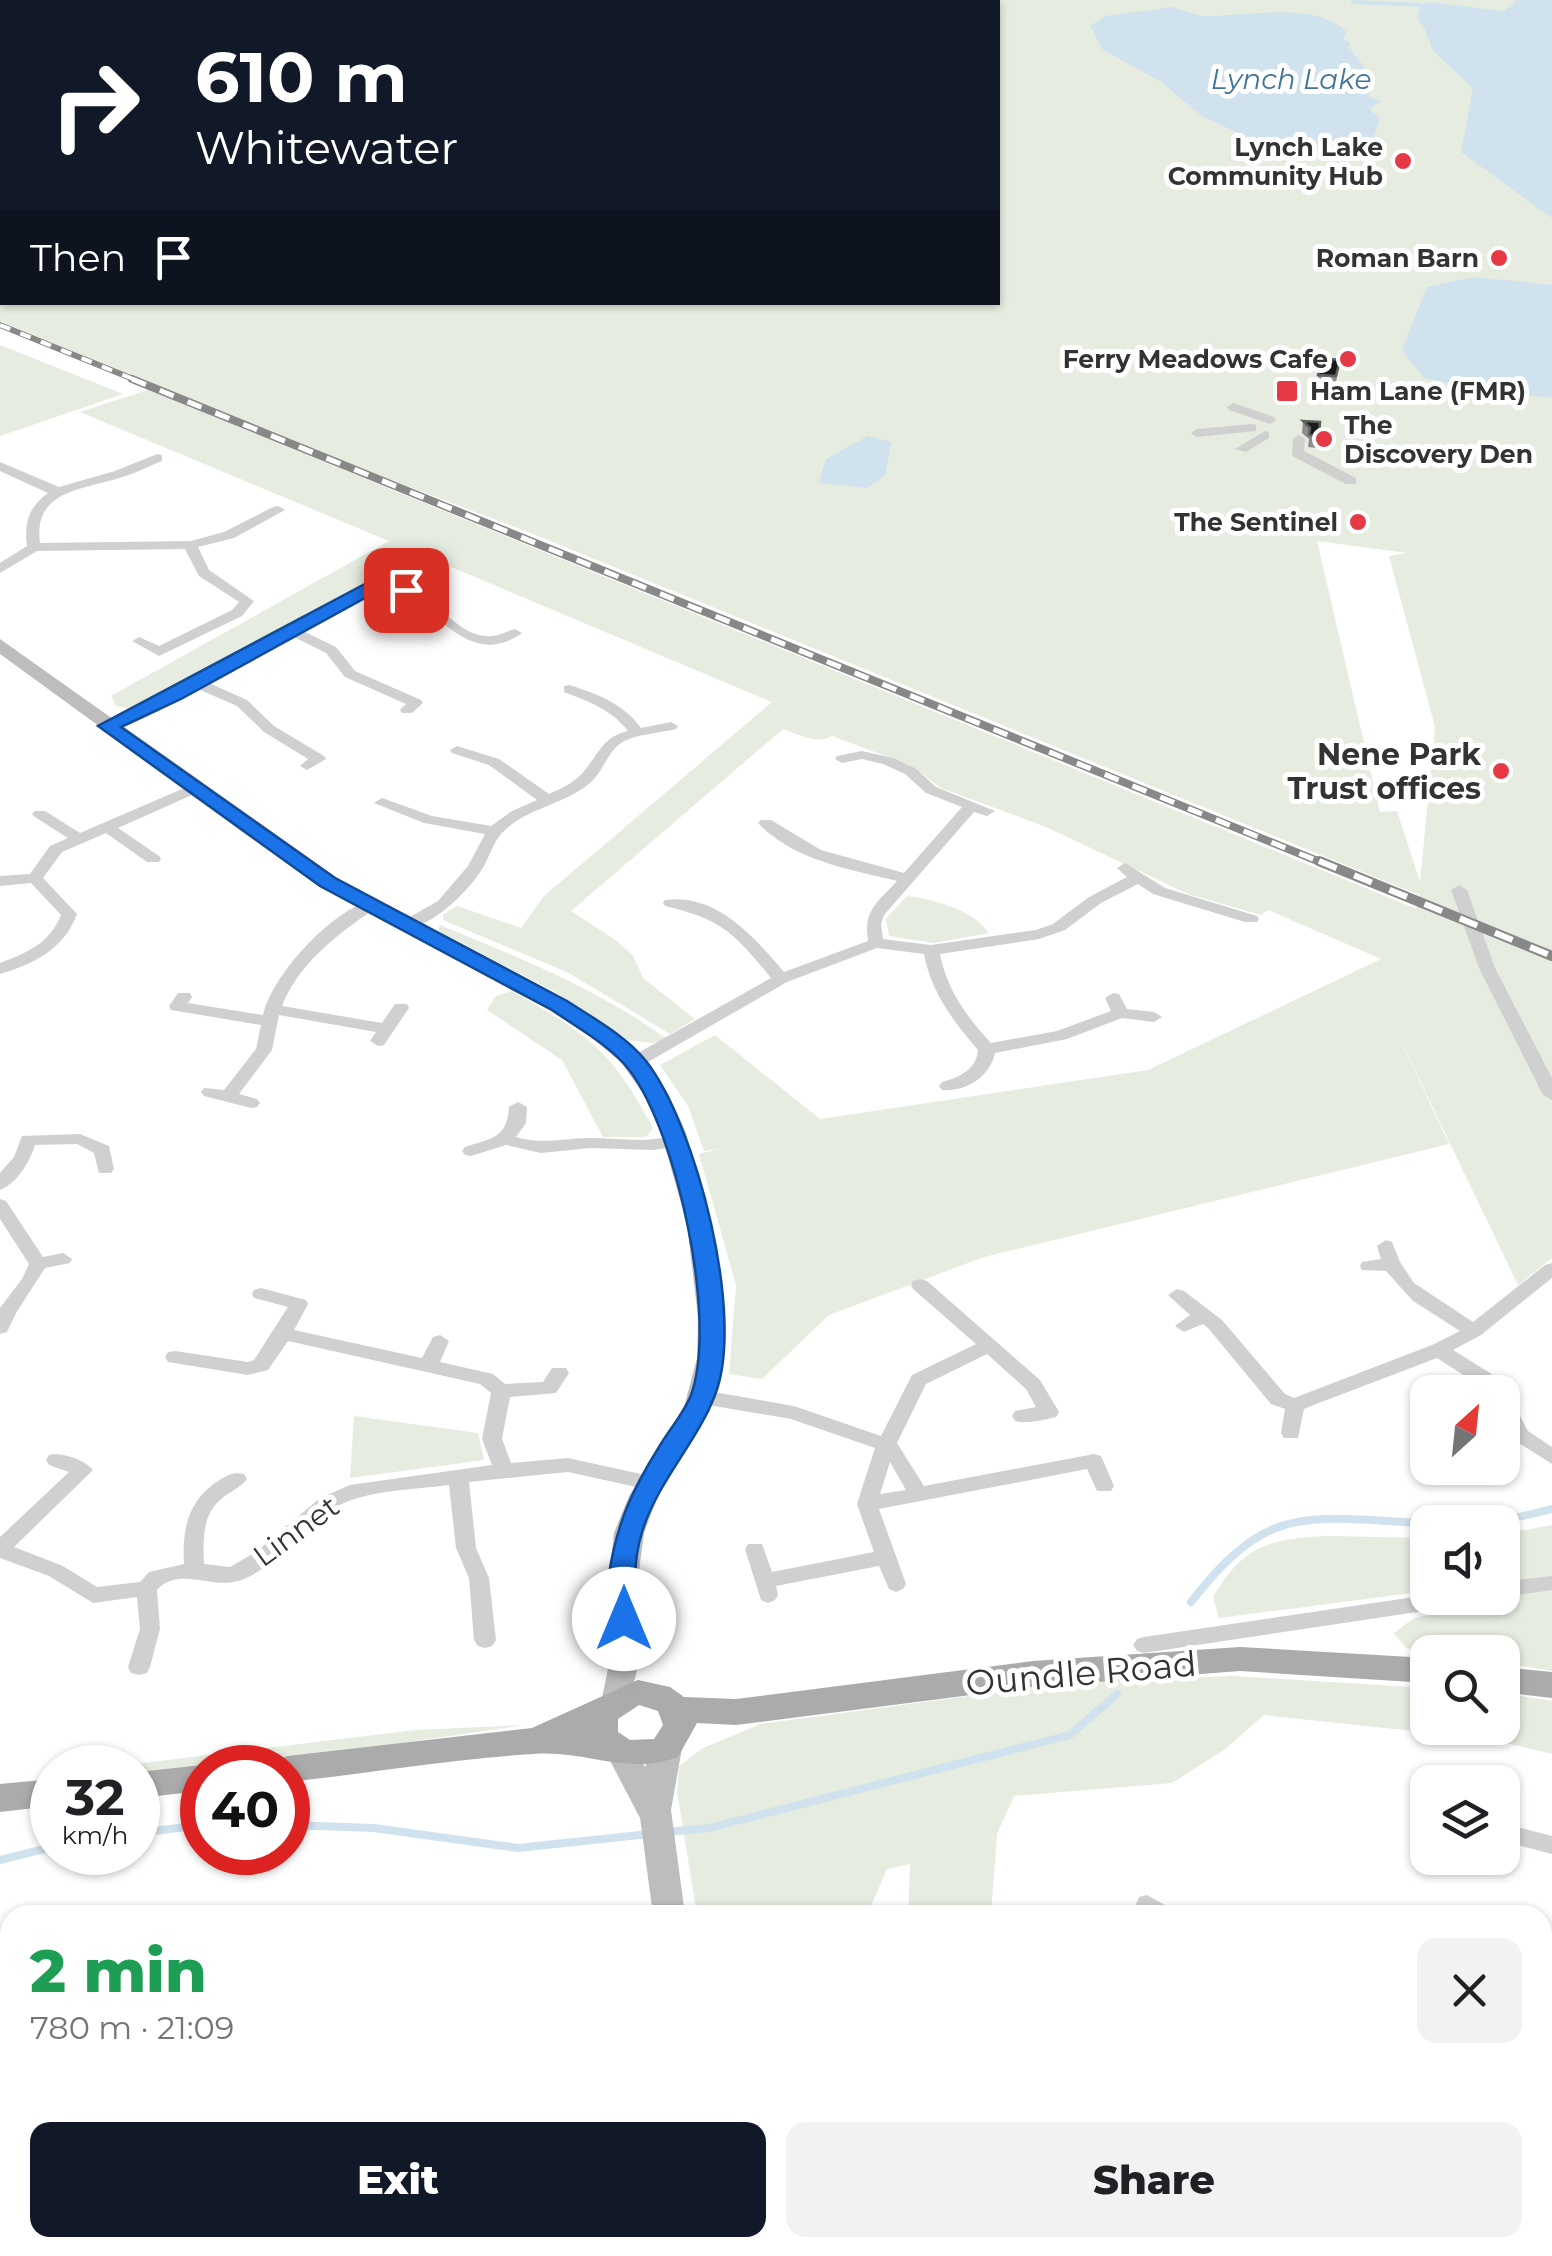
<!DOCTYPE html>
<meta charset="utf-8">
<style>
body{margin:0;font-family:Montserrat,sans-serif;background:#f2f2f2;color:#202124;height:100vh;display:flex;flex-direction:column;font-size:38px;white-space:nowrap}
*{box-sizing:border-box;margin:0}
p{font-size:32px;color:#757577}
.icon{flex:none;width:55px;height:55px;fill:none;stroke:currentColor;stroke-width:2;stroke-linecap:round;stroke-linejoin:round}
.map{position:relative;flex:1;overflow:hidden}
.side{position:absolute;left:0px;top:1905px;width:1552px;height:352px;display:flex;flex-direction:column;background:#fff;border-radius:30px 30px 0 0;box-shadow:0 2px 8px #0004}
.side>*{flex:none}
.hud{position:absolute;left:0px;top:0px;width:1000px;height:305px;box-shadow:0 2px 8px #0004;background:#111827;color:#fff;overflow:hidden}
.needle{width:65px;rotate:27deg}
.fabs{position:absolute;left:1410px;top:1375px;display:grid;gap:20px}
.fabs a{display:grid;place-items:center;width:110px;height:110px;border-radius:20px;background:#fff;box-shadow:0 2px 8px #0004;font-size:50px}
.speed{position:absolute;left:30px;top:1745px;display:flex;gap:20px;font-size:50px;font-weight:700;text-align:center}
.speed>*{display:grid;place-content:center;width:130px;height:130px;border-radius:50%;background:#fff;box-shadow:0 2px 8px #0004;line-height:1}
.speed small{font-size:25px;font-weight:400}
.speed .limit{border:15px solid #d22;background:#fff;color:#111}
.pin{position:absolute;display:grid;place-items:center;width:85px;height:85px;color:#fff;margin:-42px;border-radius:20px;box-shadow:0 5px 15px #0006}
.me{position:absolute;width:110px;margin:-55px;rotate:0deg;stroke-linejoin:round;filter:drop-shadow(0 0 8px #0008)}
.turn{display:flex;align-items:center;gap:35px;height:210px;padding:0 30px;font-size:45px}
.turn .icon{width:130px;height:130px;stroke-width:2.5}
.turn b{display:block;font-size:70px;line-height:85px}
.then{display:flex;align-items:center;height:95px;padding:0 30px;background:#0003;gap:20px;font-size:38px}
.round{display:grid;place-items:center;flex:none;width:105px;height:105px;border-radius:20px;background:#f2f2f2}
.summary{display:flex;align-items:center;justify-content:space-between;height:170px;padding:0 30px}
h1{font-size:60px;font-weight:800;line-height:75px;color:#1e9e55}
.button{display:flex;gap:20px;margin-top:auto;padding:20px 30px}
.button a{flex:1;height:115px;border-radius:20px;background:#111827;color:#fff;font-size:40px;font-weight:800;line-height:115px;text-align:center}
.button a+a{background:#f2f2f2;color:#202124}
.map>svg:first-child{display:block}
</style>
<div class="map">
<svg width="1552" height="2256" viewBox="0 0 1552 2256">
<rect width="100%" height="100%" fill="#fff"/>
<g fill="#e6ecdf" fill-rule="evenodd">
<path d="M0 0H1552V1258L1518 1285 1387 1012 1449 1144 984 1257 829 1315 762 1379 729 1374 736 1285 699 1154 719 1149 704 1151 688 1106 660 1065 715 1035 820 1119 1148 1070 1381 959 1268 910 1261 915 1188 894 1046 827 941 788 910 765 832 736C817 745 798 734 783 729L571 911 617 941 633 956 643 978 695 1019 670 1034 569 973 443 920V915L457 906 521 928 543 897 772 702 418 553 135 709 116 706 111 696 389 541 80 412 148 390 1417 909 1419 895 533 534 276 436 0 321ZM2 2H998V302H2ZM1317 541 1407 553 1389 556 1435 727 1420 882 1397 811 1380 812Z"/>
<polygon points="0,345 123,394 0,436"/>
<path d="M907 896C935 900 972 909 989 933L934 943 889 936 886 919Z"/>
<path d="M440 925C520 958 596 988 667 1039L653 1043 628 1040 555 992 438 931Z"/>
<path d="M512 991C588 1034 611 1050 653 1128L646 1137H603L562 1060 487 1010 496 996Z"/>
<polygon points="354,1416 478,1433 484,1460 350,1478"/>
<polygon points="1552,1525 1552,1671 1503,1663 1502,1652 1434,1652 1406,1648 1394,1633 1414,1618 1456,1609 1450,1598 1502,1598 1503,1534"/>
<path d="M1331 1536 1427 1538V1591L1219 1618 1213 1597C1244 1544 1272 1538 1331 1536Z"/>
<polygon points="1232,1676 1427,1688 1428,1728 1502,1728 1503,1693 1552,1701 1552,1754 1489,1739 1264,1715 1224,1750 1172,1783 1014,1796 997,1834 991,1915 908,1915 910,1864 887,1869 867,1915 697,1915 677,1792 679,1766 703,1748 761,1724 1075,1682"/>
<polygon points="525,1725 264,1763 138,1776 138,1768 102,1768 416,1730"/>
</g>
<g fill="#cfe2ee">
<polygon points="100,0 594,0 98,2"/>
<polygon points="1517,0 1552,0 1552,218 1461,152 1473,88 1433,51 1425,29 1417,19 1421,5 1427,2 1504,11"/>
<path d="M1173 7C1183 10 1193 15 1203 16 1246 17 1313 0 1347 32L1343 39 1350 43 1348 46 1371 76 1369 97 1381 101 1369 109 1380 118 1368 155 1353 159 1243 135 1203 117 1160 81 1103 50 1090 26 1105 16Z"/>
<polygon points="1474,277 1552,285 1552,398 1473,389 1424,378 1402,350 1427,287"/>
<polygon points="868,436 892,442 885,475 867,488 819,483 826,459"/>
</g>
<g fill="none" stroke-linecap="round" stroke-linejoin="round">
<polyline stroke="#cfe2ee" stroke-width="4" points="1353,2 1421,5"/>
<g stroke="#cfe2ee" stroke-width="8">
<polyline points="1498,1522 1552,1509"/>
<path d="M1191 1602C1271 1499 1309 1519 1428 1523"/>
<polyline points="288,1825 374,1828 518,1848 649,1834"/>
<polyline points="666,1832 709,1828 1070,1735 1117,1694"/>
<polyline points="138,1833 202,1825"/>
<polyline points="0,1860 52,1847"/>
</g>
<g fill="#d0d0d0" fill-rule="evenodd">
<rect x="704" y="0" width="10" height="2"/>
<polygon points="1233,403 1274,417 1276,420 1270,424 1229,410 1227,407"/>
<polygon points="1252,424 1256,425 1256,431 1197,437 1191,433 1197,429"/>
<polygon points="1265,431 1269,432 1269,438 1246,452 1235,449"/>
<polygon points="1299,435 1305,439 1304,451 1356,478 1356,484 1346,484 1292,456 1293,439"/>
<path d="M157 454 162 455V461C147 467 132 475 116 479 79 490 33 492 40 543L191 541 224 532 273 507 278 506 285 510 234 538 198 547 209 570 254 601 242 616 159 656 132 641 139 637 159 646 232 610 239 602 199 576 185 549 37 551 0 573V563L27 546C24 522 29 507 48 493L0 471V462L59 487 115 471Z"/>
<path d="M382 581C396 582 407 584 419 592 441 606 463 639 492 636 500 635 508 631 515 629L522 633C464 674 434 595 384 589L305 632 336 647 355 671 421 700 423 703 412 713H402L400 710 406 704 345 677 326 653 294 637 209 683 247 700 274 726 324 756 326 759 307 770 300 766 308 759 264 732 237 706 198 689C175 701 129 731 103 729L101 726Z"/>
<path d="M569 685C596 693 624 704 641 728L671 722 678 726 676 729C660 733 638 734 624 741 608 750 603 772 590 783 564 805 526 808 503 832 494 841 490 855 484 866 471 889 429 932 401 928L399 925 401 922 438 901 468 866 485 834 424 823 374 803 382 798 432 816 491 826 512 811 537 800 489 765 452 753 450 750 457 746 499 759 549 794C562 788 576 782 585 770 599 753 604 736 628 731 612 710 588 701 564 692V686Z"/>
<path d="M862 751 893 758 915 768 936 787 995 811 987 816 974 812 884 915 881 924 883 939 931 945 1036 930 1053 924 1089 897 1127 877 1117 868 1125 863 1165 888 1257 916 1259 919 1257 922H1245L1153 894 1138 884 1101 903 1065 930 1039 939 940 954C947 990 966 1016 991 1043L1057 1031 1111 1011 1105 998 1113 993 1119 994 1127 1009 1154 1012 1162 1017 1154 1022 1122 1018 1067 1039 995 1053C990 1077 966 1092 942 1090L939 1086 942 1082C960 1077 976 1070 978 1050 953 1021 931 992 924 954L877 948 787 982 641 1066H629L626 1062 629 1058 771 978C735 934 722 919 665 906L663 903 665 900C717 893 754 937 784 972L868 941C863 910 878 902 897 881 849 869 794 861 758 823L761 820H771L821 850 904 873 962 807 926 793 905 774 883 764 862 759 842 763 835 759 837 756Z"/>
<path d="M196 783 201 785 204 788 201 791 118 828 159 856 161 859 159 862H147L106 833 62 852 43 878 77 914C64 949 34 964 0 974V963C27 953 50 943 61 915L31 883 0 886V876L30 874 50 846 68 838 35 817 32 814 35 811H45L80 833Z"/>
<polygon points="1459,885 1467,890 1495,968 1552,1078 1552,1100 1543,1095 1479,968 1451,890"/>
<path d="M368 901 376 906 374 909C337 935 299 963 282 1006L382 1023 395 1004H407L409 1008 384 1045 378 1046 370 1041 376 1032 279 1015 272 1050 239 1094 257 1099 260 1103 257 1107 251 1108 204 1096 201 1092 204 1088 224 1090 256 1049 261 1025 171 1010 169 1006 178 993H190L192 997 188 1003 263 1015C273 974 328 915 368 901Z"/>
<path d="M518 1102 527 1107 526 1123 516 1137C541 1145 564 1138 589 1138 608 1138 627 1140 646 1140 660 1139 674 1134 685 1142L676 1147 652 1150 590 1148 541 1153 506 1145 471 1156 465 1155 462 1151 465 1147C491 1138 507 1139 509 1107Z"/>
<path d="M80 1134 109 1146 114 1169 111 1173H99L94 1153 77 1144 35 1145C30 1162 17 1183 0 1190V1173L14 1157 22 1136Z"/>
<polygon points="0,1199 6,1201 43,1257 63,1253 72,1259 70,1263 45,1268 16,1313 7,1332 0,1334 0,1308 22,1279 29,1264 0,1219"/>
<polygon points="1386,1240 1392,1242 1400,1262 1414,1283 1473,1322 1545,1265 1552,1263 1552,1278 1481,1335 1453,1350 1490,1373 1503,1387 1504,1394 1509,1395 1528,1431 1552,1447 1552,1464 1514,1440 1502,1419 1502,1392 1485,1392 1476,1383 1437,1358 1311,1406 1304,1409 1298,1438 1284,1438 1281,1433 1285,1409 1271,1404 1208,1328 1203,1324 1184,1332 1175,1326 1190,1315 1168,1295 1177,1289 1184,1291 1222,1320 1285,1394 1294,1398 1432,1345 1460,1331 1413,1301 1386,1271 1362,1270 1360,1266 1362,1262 1381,1259 1377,1246"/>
<path d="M920 1279 927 1281 1040 1380 1059 1412 1056 1417C1044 1420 1028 1424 1015 1421L1012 1416 1015 1411 1036 1407 1026 1389 987 1354 926 1384 897 1443 924 1486 1094 1454 1101 1456 1114 1486 1111 1491H1097L1087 1469 879 1509 906 1584 903 1589 896 1592 889 1589 879 1566 776 1586 778 1595 775 1600 768 1603 761 1600 745 1549 748 1544H762L772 1572 874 1552 857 1504 875 1448 791 1419 702 1404 695 1402 692 1397 695 1392 702 1390 794 1406 881 1436 912 1375 976 1344 913 1289 911 1285 913 1281ZM890 1462 906 1490 880 1494Z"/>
<path d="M261 1288 306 1300 308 1304 294 1330 422 1358 433 1337 440 1335 449 1341 440 1362 493 1374 505 1384 543 1382 552 1368H566L569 1373 556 1393 510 1397 502 1439 511 1463 568 1458 650 1476 657 1478 660 1483 657 1488 650 1490 568 1472 469 1482 476 1548 489 1578 496 1640 492 1646 485 1648 478 1646 474 1640 469 1578 456 1548 449 1485C413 1490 369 1489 336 1507 301 1527 277 1569 238 1581 212 1589 178 1566 157 1590L160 1629 150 1667 147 1673 139 1675 131 1673 128 1667 140 1629 137 1597 93 1603 49 1576 0 1558V1537L69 1472 49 1465 46 1460 49 1455C62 1452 85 1460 93 1470L14 1547 63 1566 97 1587 140 1582 149 1572 184 1564C182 1528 188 1499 221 1479 230 1474 234 1472 244 1474L247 1479C240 1488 229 1492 220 1500 202 1516 203 1541 204 1564L230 1567 256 1552 320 1498 350 1485 492 1465 482 1439 491 1393 480 1384 288 1341 268 1370 248 1375 168 1362 165 1357 168 1352 175 1351 248 1362 254 1360 288 1307 254 1298 252 1294 254 1290Z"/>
<polygon points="1552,1576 1552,1590 1502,1597 1502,1582"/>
<polygon points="1428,1595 1428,1598 1467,1598 1464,1603 1457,1606 1144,1653 1137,1651 1133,1645 1137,1639 1144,1637"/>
<polygon points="1422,1823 1428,1823 1428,1841 1414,1838 1411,1832 1414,1826"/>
<polygon points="1502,1823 1552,1836 1552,1854 1502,1841"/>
<path d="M1147 1895 1170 1908 1173 1915C1158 1915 1143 1919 1136 1904L1139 1897Z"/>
<polygon points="1552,1996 1552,2016 1542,2018 1542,1998"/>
<polygon points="439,2248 490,2248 496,2256 443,2256"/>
<polygon points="1272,2248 1314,2248 1319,2256 1276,2256"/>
</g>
<g fill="#bdbdbd" fill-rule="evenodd">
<polygon points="0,639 336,877 567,1001 609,1028 647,1061 669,1095 686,1133 712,1224 725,1317 724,1358 710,1411 658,1496 644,1533 638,1578 641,1654 628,1706 617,1710 606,1706 602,1698 611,1654 609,1578 614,1533 629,1496 683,1411 697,1358 698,1317 687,1224 661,1133 644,1095 621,1062 592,1038 551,1011 320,887 0,654"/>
<polygon points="666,1736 677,1740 682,1748 671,1810 685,1915 653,1915 640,1818 606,1753 611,1745 622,1741 633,1745 645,1767 655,1740"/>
<rect x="665" y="2248" width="36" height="8"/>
</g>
<g fill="#ababab" fill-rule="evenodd">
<path d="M1240 1647 1428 1658V1683L1240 1671 1033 1687 736 1725 697 1723 678 1757C625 1776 588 1750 534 1754 452 1759 370 1773 288 1782V1768H272L276 1760 288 1756 532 1728 638 1680 670 1687 684 1697 736 1699 1033 1661ZM639 1705 658 1711 663 1725 654 1739 630 1740 618 1732V1719Z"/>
<polygon points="1502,1667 1552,1672 1552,1698 1502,1692"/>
<polygon points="202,1765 211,1768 202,1768 202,1791 138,1798 138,1772"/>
<polygon points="52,1779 52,1806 0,1812 0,1784"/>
</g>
<g stroke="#888" stroke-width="6">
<polyline id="rail-far2" points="0,325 138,381"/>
</g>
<g stroke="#888" stroke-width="8">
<polyline id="rail-far1" points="132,379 1325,864"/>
</g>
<g stroke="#888" stroke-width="10">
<polyline id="rail" points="1319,861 1552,956"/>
</g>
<use href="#rail-far2" stroke="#fff" stroke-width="4" stroke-dasharray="11" stroke-linecap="butt"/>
<use href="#rail-far1" stroke="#fff" stroke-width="5" stroke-dasharray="15" stroke-linecap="butt"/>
<use href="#rail" stroke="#fff" stroke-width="6" stroke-dasharray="19" stroke-linecap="butt"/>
</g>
<g fill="#8c8c8c">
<polygon points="1340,360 1335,388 1317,386 1318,375"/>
<polygon points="1303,421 1320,422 1317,448 1308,447 1309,439 1302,433"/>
</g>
<g fill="#1a1a1a" stroke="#5f5f5f" stroke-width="2.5">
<polygon points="636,0 656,0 656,2 635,2"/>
<polygon points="1322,358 1340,360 1336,376 1318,375"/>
<polygon points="1303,421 1320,422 1319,436 1309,435 1310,428"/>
</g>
<path fill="#1a73e8" stroke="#114b97" stroke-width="2.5" d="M393 578 415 590 406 595 391 589 376 592 181 699 121 727 335 878 567 1001C593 1018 626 1036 646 1061 696 1125 746 1317 715 1395 697 1442 659 1480 643 1529 638 1544 635 1565 635 1581 634 1596 641 1613 633 1626H614C606 1612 607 1589 609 1574 617 1523 632 1490 659 1447 669 1430 684 1413 691 1395 718 1321 677 1133 630 1071 611 1046 578 1028 552 1010L320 886 98 726 365 584Z"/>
<g fill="#e63946" stroke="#fff" stroke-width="4">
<circle cx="1403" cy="161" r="10"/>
<circle cx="1499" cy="258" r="10"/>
<circle cx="1348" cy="359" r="10"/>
<rect x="1275" y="379" width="24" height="24" rx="5"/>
<circle cx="1324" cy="439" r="10"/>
<circle cx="1358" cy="522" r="10"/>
<circle cx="1501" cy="771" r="10"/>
</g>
<g text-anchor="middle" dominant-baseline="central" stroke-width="10" stroke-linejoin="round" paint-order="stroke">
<g font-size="25" font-weight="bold" fill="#333" stroke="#fff" text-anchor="end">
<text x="1383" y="147">Lynch Lake<tspan x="1383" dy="29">Community Hub</tspan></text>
<text x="1479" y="258">Roman Barn</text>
<text x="1328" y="359">Ferry Meadows Cafe</text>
<text x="1310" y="391" text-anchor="start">Ham Lane (FMR)</text>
<text x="1344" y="425" text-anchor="start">The<tspan x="1344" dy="29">Discovery Den</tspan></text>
<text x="1338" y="522">The Sentinel</text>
</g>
<g font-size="28" font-style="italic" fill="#3f7597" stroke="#fff">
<text x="1291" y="79">Lynch Lake</text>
</g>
<g font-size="30" font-weight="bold" fill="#333" stroke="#fff" text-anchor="end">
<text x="1481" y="754">Nene Park<tspan x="1481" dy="34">Trust offices</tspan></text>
</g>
<g font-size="30" fill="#333" stroke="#fff">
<text transform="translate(296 1531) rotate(-36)">Linnet</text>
</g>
<g font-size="35" fill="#333" stroke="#fff">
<text transform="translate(1081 1673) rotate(-5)">Oundle Road</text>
</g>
</g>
</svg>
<div class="fabs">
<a><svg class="needle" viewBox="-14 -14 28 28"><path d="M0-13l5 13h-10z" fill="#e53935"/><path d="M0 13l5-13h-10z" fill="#757577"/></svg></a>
<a><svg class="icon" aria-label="sound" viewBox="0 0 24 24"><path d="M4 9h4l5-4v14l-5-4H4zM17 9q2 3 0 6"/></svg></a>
<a><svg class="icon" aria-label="search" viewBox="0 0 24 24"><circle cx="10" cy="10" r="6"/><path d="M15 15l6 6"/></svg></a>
<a><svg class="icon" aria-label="layers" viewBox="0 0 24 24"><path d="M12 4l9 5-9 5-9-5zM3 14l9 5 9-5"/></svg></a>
</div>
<div class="speed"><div>32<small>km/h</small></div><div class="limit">40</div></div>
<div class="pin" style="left:406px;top:590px;background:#d93025"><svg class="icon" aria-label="arrive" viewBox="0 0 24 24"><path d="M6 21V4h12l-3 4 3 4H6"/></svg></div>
<svg class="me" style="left:624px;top:1619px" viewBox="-20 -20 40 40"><circle r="19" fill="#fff"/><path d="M0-13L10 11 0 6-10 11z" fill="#1a73e8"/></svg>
<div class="hud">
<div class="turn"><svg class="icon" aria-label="right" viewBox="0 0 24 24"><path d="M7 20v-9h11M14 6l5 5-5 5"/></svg><div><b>610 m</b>Whitewater</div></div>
<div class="then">Then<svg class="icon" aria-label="arrive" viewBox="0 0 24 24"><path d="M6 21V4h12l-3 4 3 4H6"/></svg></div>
</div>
<section class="side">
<div class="summary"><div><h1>2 min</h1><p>780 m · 21:09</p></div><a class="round"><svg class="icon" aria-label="close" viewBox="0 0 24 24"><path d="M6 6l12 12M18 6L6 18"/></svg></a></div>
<div class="button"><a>Exit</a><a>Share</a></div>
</section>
</div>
